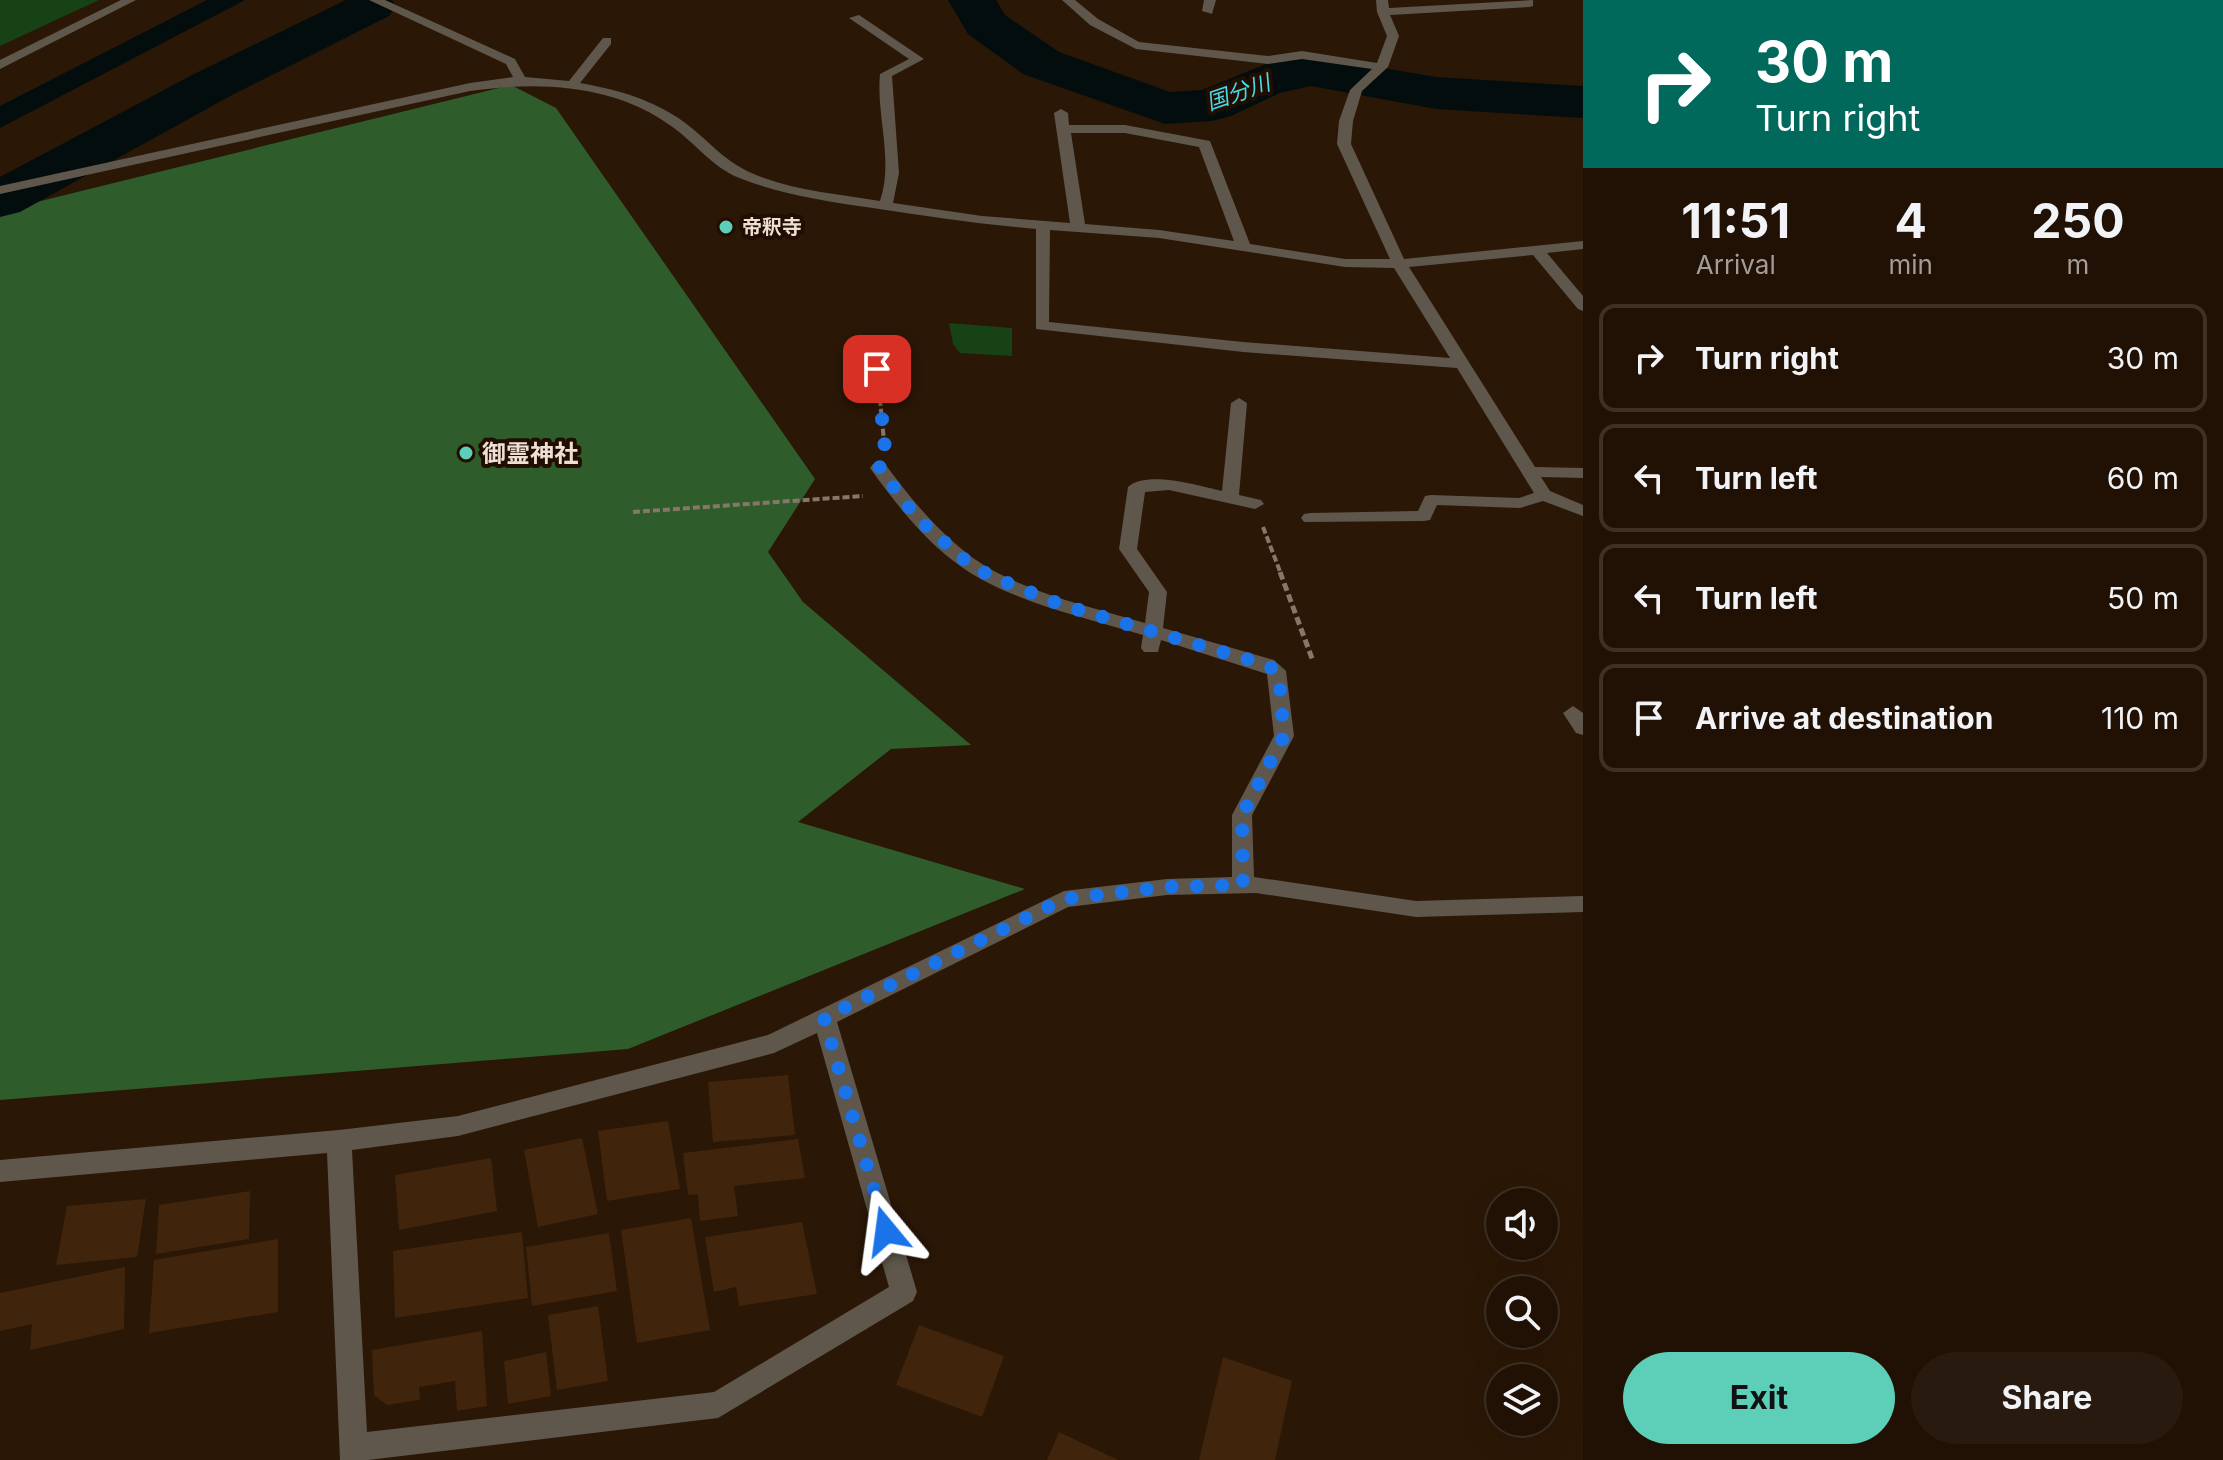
<!DOCTYPE html>
<meta charset="utf-8">
<style>
body{margin:0;font-family:Inter,"Noto Sans JP",sans-serif;background:#281a0e;color:#f1f3f6;height:100vh;display:flex;flex-direction:column;font-size:30px;white-space:nowrap}
*{box-sizing:border-box;margin:0}
p{font-size:26px;color:#a29d9a}
.icon{flex:none;width:44px;height:44px;fill:none;stroke:currentColor;stroke-width:2;stroke-linecap:round;stroke-linejoin:round}
.map{position:relative;flex:1;overflow:hidden}
.drawer{display:flex;flex-direction:column;background:#201104;width:640px}
.drawer>*{flex:none}
.hud{background:#00695c;color:#fff;overflow:hidden}
.fabs{position:absolute;left:1486px;top:1188px;display:grid;gap:16px}
.fabs a{display:grid;place-items:center;width:72px;height:72px;border-radius:50%;background:#201104;box-shadow:0 8px 32px #0002,0 0 0 2px #3d3126;font-size:40px}
.pin{position:absolute;display:grid;place-items:center;width:68px;height:68px;color:#fff;margin:-34px;border-radius:16px;box-shadow:0 4px 12px #0006}
.me{position:absolute;width:88px;margin:-44px;rotate:344deg;stroke-linejoin:round;filter:drop-shadow(0 0 6px #0008)}
.turn{display:flex;align-items:center;gap:28px;height:168px;padding:0 40px;font-size:36px}
.turn .icon{width:104px;height:104px;stroke-width:2.5}
.turn b{display:block;font-size:56px;line-height:68px}
.eta{display:flex;justify-content:space-evenly;align-items:center;height:136px;text-align:center}
.eta b{font-size:48px;font-weight:700;line-height:56px}
.primary-button{display:flex;gap:16px;margin-top:auto;padding:16px 40px}
.primary-button a{flex:1;height:92px;border-radius:48px;background:#5dceb8;color:#111;font-size:32px;font-weight:700;line-height:92px;text-align:center}
.primary-button a+a{background:#281a0e;color:#f1f3f6}
ul{padding:0;list-style:none}
li{display:flex;align-items:center;gap:24px;height:108px;margin:0 16px 12px;padding:0 24px;border:4px solid #3d3126;border-radius:16px}
li div{flex:1}
li b{display:block;font-size:30px}
li em{font-style:normal}
main{display:flex;flex:1;min-height:0}
.map>svg:first-child{display:block}
</style>
<main>
<div class="map">
<svg width="1583" height="1460" viewBox="0 0 1583 1460">
<rect width="100%" height="100%" fill="#2b1706"/>
<g fill="#174215">
<polygon points="0,0 99,0 0,46"/>
<polygon points="949,323 1012,328 1012,356 960,353 953,344"/>
</g>
<polygon fill="#2e5d2b" points="511,85 556,108 815,479 768,552 803,602 971,745 891,749 798,822 1025,889 628,1049 0,1100 0,211"/>
<polygon fill="#030d0e" points="207,0 245,0 0,128 0,106"/>
<g fill="none" stroke-linecap="round" stroke-linejoin="round">
<g fill="#030d0e" fill-rule="evenodd">
<polygon points="346,0 392,0 396,6 389,16 232,95 20,212 0,217 0,177 196,73"/>
<polygon points="948,0 996,0 1005,15 1059,52 1170,92 1202,90 1271,62 1311,56 1436,77 1583,86 1583,118 1436,109 1311,86 1280,93 1231,116 1212,121 1165,124 1023,74 968,34"/>
</g>
</g>
<g fill="#40240b">
<polygon points="788,1075 795,1135 713,1142 708,1082"/>
<polygon points="668,1121 680,1189 607,1201 598,1131"/>
<polygon points="582,1138 598,1214 538,1227 524,1150"/>
<polygon points="798,1139 805,1178 734,1186 738,1216 700,1221 698,1194 688,1195 683,1153"/>
<polygon points="491,1158 497,1211 399,1230 395,1175"/>
<polygon points="250,1191 249,1239 156,1254 159,1205"/>
<polygon points="146,1199 137,1257 56,1265 67,1206"/>
<polygon points="691,1218 710,1330 637,1343 621,1230"/>
<polygon points="802,1222 817,1294 739,1306 736,1287 714,1292 705,1237"/>
<polygon points="522,1232 528,1298 395,1318 393,1251"/>
<polygon points="609,1233 617,1291 532,1306 526,1247"/>
<polygon points="278,1239 278,1312 149,1333 154,1260"/>
<polygon points="125,1267 124,1329 30,1350 32,1324 0,1331 0,1293"/>
<polygon points="598,1306 608,1381 557,1390 548,1315"/>
<polygon points="919,1325 1004,1356 982,1417 896,1385"/>
<polygon points="482,1331 487,1406 457,1411 455,1381 419,1387 420,1400 387,1405 374,1395 372,1350"/>
<polygon points="546,1352 551,1396 508,1404 504,1361"/>
<polygon points="1223,1357 1292,1381 1275,1460 1199,1460"/>
<polygon points="1059,1432 1118,1460 1047,1460"/>
</g>
<g fill="none" stroke-linecap="round" stroke-linejoin="round">
<g stroke="#887668" stroke-width="4" stroke-dasharray="7 3" stroke-linecap="butt">
<polyline points="877,369 884,441"/>
<polyline points="633,512 863,496"/>
<polyline points="1263,527 1281,574"/>
</g>
<polyline stroke="#887668" stroke-width="5" stroke-dasharray="8 4" stroke-linecap="butt" points="1280,572 1313,661"/>
<g fill="#5f574c" fill-rule="evenodd">
<polygon points="121,0 136,0 0,69 0,60"/>
<path d="M369 0H385L515 59 525 77 569 81 603 38H611V44L580 83C618 90 652 99 684 122 706 138 722 159 747 171 787 190 837 194 880 201 894 160 876 116 880 74L909 59 849 18 859 15 924 59 892 76 899 173 893 203 982 216 1070 223 1054 113 1061 109 1068 113 1069 125H1125L1210 141 1250 244 1345 259H1390L1337 144 1339 121 1350 90 1372 69 1302 59 1268 64 1136 49 1090 25 1062 0H1075L1098 19 1139 42 1268 56 1302 51 1377 63 1387 36 1377 12 1376 0H1388L1389 8 1533 0V6L1529 7 1390 15 1399 36 1388 67 1362 91 1353 121 1351 144 1404 259 1583 241V249L1547 253 1583 296V311L1578 309 1533 255 1409 267 1535 467 1583 468V478L1541 477 1550 491 1583 505V516L1543 501 1520 508 1437 505 1430 520 1424 521 1304 522 1301 518 1304 514 1310 513 1418 511 1425 496 1431 495 1519 498 1534 493 1457 368 1243 352 1036 329V229C979 224 923 216 866 207 825 201 781 194 742 179 714 169 697 145 674 128 615 84 540 81 470 91L0 194V186L470 83 513 77 506 64ZM1071 133H1125L1199 147 1234 241 1159 230 1085 224ZM1050 230 1159 238 1345 267 1394 268 1450 358 1243 342 1049 322Z"/>
<polygon points="1204,0 1216,0 1212,14 1202,11"/>
<path d="M1239 398 1247 403 1239 495 1261 500 1264 504 1255 509 1169 490 1145 492 1137 549 1167 592 1163 628 1274 660 1286 671 1294 736 1252 815 1254 877 1416 901 1583 896V912L1416 917 1256 893 1167 895 1068 907 837 1022 917 1292 913 1301 718 1418 368 1460H340L327 1153 0 1182V1160L339 1130 458 1116 768 1035 1064 891 1167 879 1232 877V815L1274 736 1267 674 1161 640 1158 652H1144L1141 648 1143 635C1083 617 1015 603 963 568 925 542 897 505 870 468L873 464H885C911 499 938 532 973 558 1019 591 1091 607 1145 623L1149 592 1119 549 1128 487C1147 470 1199 486 1222 491L1231 403ZM817 1033 889 1287 714 1392 367 1432 352 1150 458 1136 774 1053Z"/>
<polygon points="1573,706 1583,713 1583,735 1576,733 1563,713"/>
</g>
</g>
<g fill="none" stroke-linecap="round" stroke-linejoin="round">
<polyline stroke="#1a73e8" stroke-width="14" stroke-dasharray="0 25.2" points="877,369 886,459 879,468 917,518 967,562 990,576 1062,605 1267,665 1276,671 1279,678 1284,736 1242,815 1243,885 1167,887 1064,899 824,1018 886,1231"/>
</g>
<g fill="#5dceb8" stroke="#210e00" stroke-width="3">
<circle cx="726" cy="227" r="8"/>
<circle cx="466" cy="453" r="8"/>
</g>
<g text-anchor="middle" dominant-baseline="central" stroke-width="8" stroke-linejoin="round" paint-order="stroke">
<g font-size="20" font-weight="bold" fill="#eedfd4" stroke="#210e00" text-anchor="start">
<text x="742" y="227">帝釈寺</text>
</g>
<g font-size="22" font-style="italic" fill="#45dbeb" stroke="#210e00">
<text transform="translate(1238 92) rotate(-19)">国分川</text>
</g>
<g font-size="24" font-weight="bold" fill="#eedfd4" stroke="#210e00" text-anchor="start">
<text x="482" y="453">御霊神社</text>
</g>
</g>
</svg>
<div class="fabs">
<a><svg class="icon" aria-label="sound" viewBox="0 0 24 24"><path d="M4 9h4l5-4v14l-5-4H4zM17 9q2 3 0 6"/></svg></a>
<a><svg class="icon" aria-label="search" viewBox="0 0 24 24"><circle cx="10" cy="10" r="6"/><path d="M15 15l6 6"/></svg></a>
<a><svg class="icon" aria-label="layers" viewBox="0 0 24 24"><path d="M12 4l9 5-9 5-9-5zM3 14l9 5 9-5"/></svg></a>
</div>
<div class="pin" style="left:877px;top:369px;background:#d93025"><svg class="icon" aria-label="arrive" viewBox="0 0 24 24"><path d="M6 21V4h12l-3 4 3 4H6"/></svg></div>
<svg class="me" style="left:886px;top:1231px" viewBox="-20 -20 40 40"><path d="M0-17L14 15 0 8-14 15z" fill="#1a73e8" stroke="#fff" stroke-width="4"/></svg>
</div>
<section class="drawer">
<div class="hud">
<div class="turn"><svg class="icon" aria-label="right" viewBox="0 0 24 24"><path d="M7 20v-9h11M14 6l5 5-5 5"/></svg><div><b>30 m</b>Turn right</div></div>
</div>
<div class="eta">
<div><b>11:51</b><p>Arrival</p></div>
<div><b>4</b><p>min</p></div>
<div><b>250</b><p>m</p></div>
</div>
<ul>
<li><svg class="icon" aria-label="right" viewBox="0 0 24 24"><path d="M7 20v-9h11M14 6l5 5-5 5"/></svg><div><b>Turn right</b></div><em>30 m</em></li>
<li><svg class="icon" aria-label="left" viewBox="0 0 24 24"><path d="M17 20v-9H6M10 6l-5 5 5 5"/></svg><div><b>Turn left</b></div><em>60 m</em></li>
<li><svg class="icon" aria-label="left" viewBox="0 0 24 24"><path d="M17 20v-9H6M10 6l-5 5 5 5"/></svg><div><b>Turn left</b></div><em>50 m</em></li>
<li><svg class="icon" aria-label="arrive" viewBox="0 0 24 24"><path d="M6 21V4h12l-3 4 3 4H6"/></svg><div><b>Arrive at destination</b></div><em>110 m</em></li>
</ul>
<div class="primary-button"><a>Exit</a><a>Share</a></div>
</section>
</main>
